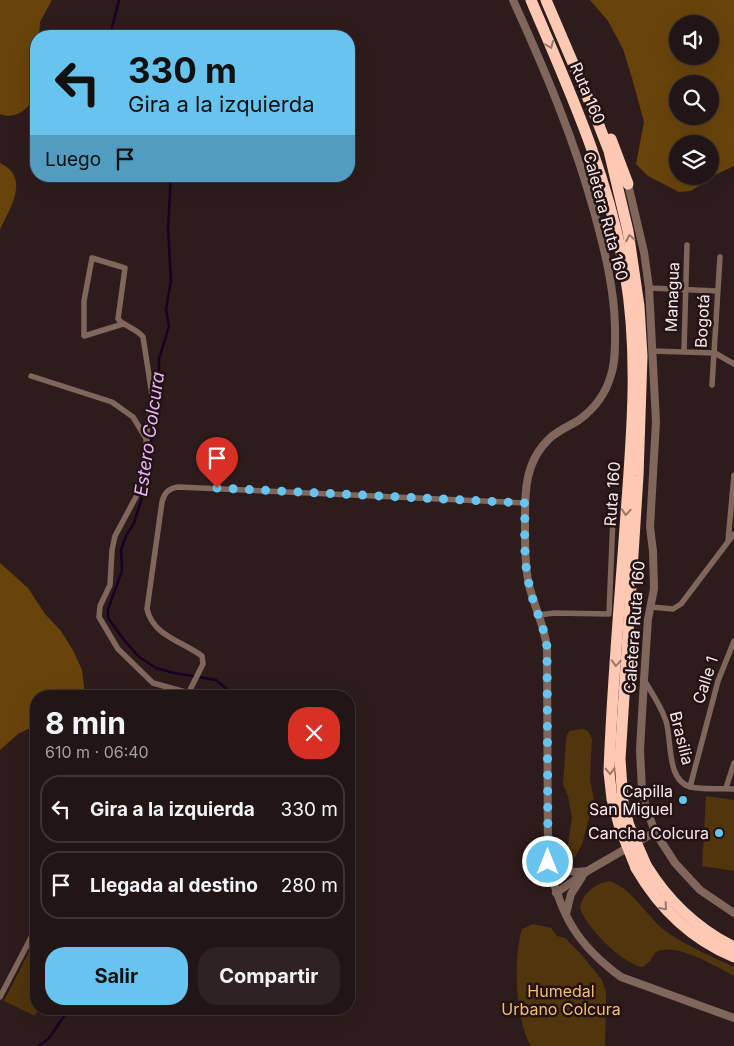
<!DOCTYPE html>
<html lang="es">
<meta charset="utf-8">
<style>
body{margin:0;font-family:Inter,sans-serif;background:#2e2223;color:#f1f3f6;height:100vh;display:flex;flex-direction:column;font-size:19px;white-space:nowrap}
*{box-sizing:border-box;margin:0}
p{font-size:16px;color:#a29fa1}
.icon{flex:none;width:28px;height:28px;fill:none;stroke:currentColor;stroke-width:2;stroke-linecap:round;stroke-linejoin:round}
.map{position:relative;flex:1;overflow:hidden}
.drawer{position:absolute;left:30px;top:690px;width:325px;height:325px;display:flex;flex-direction:column;background:#221516;border-radius:20px;box-shadow:0 5px 20px #0002,0 0 0 1px #3f3435}
.drawer>*{flex:none}
.guide{position:absolute;left:30px;top:30px;width:325px;height:152px;border-radius:20px;box-shadow:0 5px 20px #0002,0 0 0 1px #3f3435;background:#66c4ef;color:#111;overflow:hidden}
.controls{position:absolute;left:669px;top:15px;display:grid;gap:10px}
.controls a{display:grid;place-items:center;width:50px;height:50px;border-radius:50%;background:#221516;box-shadow:0 5px 20px #0002,0 0 0 1px #3f3435;font-size:25px}
.pin{position:absolute;display:grid;place-items:center;width:42px;height:42px;color:#fff;margin:-51px -21px;border-radius:50% 50% 50% 0;rotate:-45deg;box-shadow:0 0 5px #0007}
.pin .icon{rotate:45deg}
.me{position:absolute;width:55px;margin:-28px;rotate:0deg;stroke-linejoin:round;filter:drop-shadow(0 0 4px #0008)}
.turn{display:flex;align-items:center;gap:18px;height:105px;padding:0 15px;font-size:22px}
.turn .icon{width:65px;height:65px;stroke-width:2.5}
.turn b{display:block;font-size:35px;line-height:42px}
.then{display:flex;align-items:center;height:48px;padding:0 15px;background:#0003;gap:10px;font-size:19px}
.round{display:grid;place-items:center;flex:none;width:52px;height:52px;border-radius:20px;background:#2e2223}
.summary{display:flex;align-items:center;justify-content:space-between;height:85px;padding:0 15px}
h1{font-size:30px;font-weight:700;line-height:38px}
.action{display:flex;gap:10px;margin-top:auto;padding:10px 15px}
.action a{flex:1;height:58px;border-radius:20px;background:#66c4ef;color:#111;font-size:20px;font-weight:700;line-height:58px;text-align:center}
.action a+a{background:#2e2223;color:#f1f3f6}
ul{padding:0;list-style:none}
li{display:flex;align-items:center;gap:15px;height:68px;margin:0 10px 8px;padding:0 5px;border:2px solid #3f3435;border-radius:20px}
li div{flex:1}
li b{display:block;font-size:19px}
li em{font-style:normal}
.map>svg:first-child{display:block}
</style>
<div class="map">
<svg width="734" height="1046" viewBox="0 0 734 1046">
<rect width="100%" height="100%" fill="#2e1c1d"/>
<g fill="#50350d">
<polygon points="583,729 588,731 592,739 590,780 594,800 582,844 574,859 571,859 566,856 572,818 568,796 563,784 566,742 567,735 570,731"/>
<polygon points="706,796 734,800 734,871 702,866"/>
<path d="M610 881C634 890 647 918 668 933 688 946 712 957 734 967V976C714 966 677 942 656 952L650 961 643 967C623 965 586 927 580 908 582 894 596 883 610 881Z"/>
<path d="M533 924 551 928 557 936 565 938 580 953 602 980 606 992V1004L605 1046H531C515 1020 513 958 522 929Z"/>
<polygon points="34,942 36,943 36,1009 38,1009 35,1016 4,1001"/>
</g>
<g fill="#68440b" fill-rule="evenodd">
<path d="M0 0H52L40 22 39 36H36C36 53 38 71 36 88 34 106 17 121 0 114Z"/>
<path d="M590 0H734V166L715 175 691 191 679 192 648 176 636 164 644 122 632 78 623 49 608 21ZM678 24H710V56H678ZM678 84H710V116H678ZM678 144H710V176H678Z"/>
<path d="M0 163C31 178 10 208 0 230Z"/>
<polygon points="0,563 28,588 45,614 61,631 74,652 82,670 85,696 36,696 36,725 18,734 0,750"/>
</g>
<g fill="none" stroke-linecap="round" stroke-linejoin="round">
<g stroke="#1b0025" stroke-width="2.5">
<polyline points="110,36 119,0"/>
<polyline points="171,176 168,229 171,281 166,309 169,326 159,359 159,384 144,491 134,523 126,536 121,550 122,571 108,609 108,618 124,640 139,657 156,668 174,673 216,680 228,690 239,696"/>
<polyline points="39,1046 49,1038 69,1009"/>
</g>
<g stroke="#80665b" stroke-width="5.5">
<polyline points="649,288 717,291"/>
<path d="M123 324 84 336V301L92 258 125 268 118 319C125 327 136 328 143 337L152 395 144 458 137 495 115 536 112 550 110 585 100 606 99 617 118 649 153 683 189 693"/>
<polyline points="653,351 715,353 734,364"/>
<polyline points="684,351 687,245"/>
<polyline points="31,376 112,402 133,417 147,440"/>
<polyline points="712,385 720,257"/>
<polyline points="728,541 734,475"/>
<polyline points="651,607 673,609 681,604 734,534"/>
<polyline points="539,615 554,613 609,614 613,517"/>
<path d="M644 680C652 693 661 706 666 721 672 740 666 781 691 787 704 790 720 788 734 789"/>
<path d="M187 696 203 664 202 656C182 641 153 636 147 609L162 502C164 493 169 488 178 487L525 503"/>
<polyline points="690,787 718,681 734,641"/>
<polyline points="726,788 734,763"/>
<polyline points="0,997 36,928"/>
</g>
<g stroke="#80665b" stroke-width="8">
<path d="M513 0C545 70 575 141 595 215 605 252 614 288 615 326 615 342 616 360 611 375 606 393 594 409 579 420 569 426 559 430 550 438 522 464 525 498 525 533 525 550 525 568 529 585 534 606 544 625 547 647L548 862C561 915 576 944 621 977L734 1018"/>
<polyline points="628,184 644,252 649,288 656,422 650,527 653,551 654,589 648,619 644,680 640,750 642,790 645,804 655,832 675,863 700,890 734,913"/>
<path d="M548 862C560 870 572 874 587 871"/>
<polyline points="556,893 589,870 655,832"/>
<polyline points="566,914 571,894 582,877"/>
</g>
<g stroke="#fdc9b3" stroke-width="11">
<path d="M531 0C570 92 608 174 625 273 639 353 632 434 626 514 620 600 612 686 609 772L612 799 620 828"/>
<polyline points="546,0 593,110 609,151 628,231 639,306 642,356 638,476 620,759 623,803 629,826"/>
<polyline points="611,139 628,184"/>
<path d="M646 865C668 901 696 928 734 947"/>
<path d="M636 868C659 908 691 939 734 957"/>
</g>
<g stroke="#fdc9b3" stroke-width="11">
<polyline points="629,826 646,865"/>
<polyline points="620,828 636,868"/>
</g>
</g>
<defs><path id="oneway-chevron" d="M-2-3.5L2.5 0L-2 3.5" fill="none" stroke-width="1.6" stroke-linecap="round" stroke-linejoin="round" transform="scale(1.25)"/></defs>
<g stroke="#9b776b">
<use href="#oneway-chevron" transform="translate(550 45) rotate(67)"/>
<use href="#oneway-chevron" transform="translate(630 238) rotate(-100)"/>
<use href="#oneway-chevron" transform="translate(626 512) rotate(94)"/>
<use href="#oneway-chevron" transform="translate(616 663) rotate(94)"/>
<use href="#oneway-chevron" transform="translate(610 771) rotate(89)"/>
<use href="#oneway-chevron" transform="translate(664 907) rotate(48)"/>
</g>
<g fill="none" stroke-linecap="round" stroke-linejoin="round">
<path stroke="#66c4ef" stroke-width="9" stroke-dasharray="0 16.2" d="M217 488 525 503C525 530 523 558 529 584 533 606 544 624 547 647L548 862"/>
</g>
<g fill="#66c4ef" stroke="#241314" stroke-width="2">
<circle cx="683" cy="800" r="5"/>
<circle cx="719" cy="833" r="5"/>
</g>
<g text-anchor="middle" dominant-baseline="central" stroke-width="5" stroke-linejoin="round" paint-order="stroke">
<g font-size="16" fill="#f7eaea" stroke="#241314">
<text transform="translate(588 93) rotate(67)">Ruta 160</text>
<text transform="translate(606 216) rotate(75)">Caletera Ruta 160</text>
<text transform="translate(672 297) rotate(-88)">Managua</text>
<text transform="translate(702 321) rotate(-87)">Bogotá</text>
<text transform="translate(612 494) rotate(-86)">Ruta 160</text>
<text transform="translate(634 627) rotate(-86)">Caletera Ruta 160</text>
<text transform="translate(705 680) rotate(-72)">Calle 1</text>
<text transform="translate(682 738) rotate(76)">Brasilia</text>
</g>
<g font-size="16" fill="#f7eaea" stroke="#241314" text-anchor="end">
<text x="673" y="791">Capilla<tspan x="673" dy="18">San Miguel</tspan></text>
<text x="709" y="833">Cancha Colcura</text>
</g>
<g font-size="16" fill="#f6be73" stroke="#241314">
<text x="561" y="991">Humedal<tspan x="561" dy="18">Urbano Colcura</tspan></text>
</g>
<g font-size="18" font-style="italic" fill="#eab5fd" stroke="#241314">
<text transform="translate(149 434) rotate(-82)">Estero Colcura</text>
</g>
</g>
</svg>
<div class="controls">
<a><svg class="icon" aria-label="sound" viewBox="0 0 24 24"><path d="M4 9h4l5-4v14l-5-4H4zM17 9q2 3 0 6"/></svg></a>
<a><svg class="icon" aria-label="search" viewBox="0 0 24 24"><circle cx="10" cy="10" r="6"/><path d="M15 15l6 6"/></svg></a>
<a><svg class="icon" aria-label="layers" viewBox="0 0 24 24"><path d="M12 4l9 5-9 5-9-5zM3 14l9 5 9-5"/></svg></a>
</div>
<div class="pin" style="left:217px;top:488px;background:#d93025"><svg class="icon" aria-label="arrive" viewBox="0 0 24 24"><path d="M6 21V4h12l-3 4 3 4H6"/></svg></div>
<svg class="me" style="left:548px;top:862px" viewBox="-20 -20 40 40"><circle r="17" fill="#66c4ef" stroke="#fff" stroke-width="3"/><path d="M0-11L8 9 0 5-8 9z" fill="#fff"/></svg>
<div class="guide">
<div class="turn"><svg class="icon" aria-label="left" viewBox="0 0 24 24"><path d="M17 20v-9H6M10 6l-5 5 5 5"/></svg><div><b>330 m</b>Gira a la izquierda</div></div>
<div class="then">Luego<svg class="icon" aria-label="arrive" viewBox="0 0 24 24"><path d="M6 21V4h12l-3 4 3 4H6"/></svg></div>
</div>
<section class="drawer">
<div class="summary"><div><h1>8 min</h1><p>610 m · 06:40</p></div><a class="round" style="background:#d93025;color:#fff"><svg class="icon" aria-label="close" viewBox="0 0 24 24"><path d="M6 6l12 12M18 6L6 18"/></svg></a></div>
<ul>
<li><svg class="icon" aria-label="left" viewBox="0 0 24 24"><path d="M17 20v-9H6M10 6l-5 5 5 5"/></svg><div><b>Gira a la izquierda</b></div><em>330 m</em></li>
<li><svg class="icon" aria-label="arrive" viewBox="0 0 24 24"><path d="M6 21V4h12l-3 4 3 4H6"/></svg><div><b>Llegada al destino</b></div><em>280 m</em></li>
</ul>
<div class="action"><a>Salir</a><a>Compartir</a></div>
</section>
</div>
